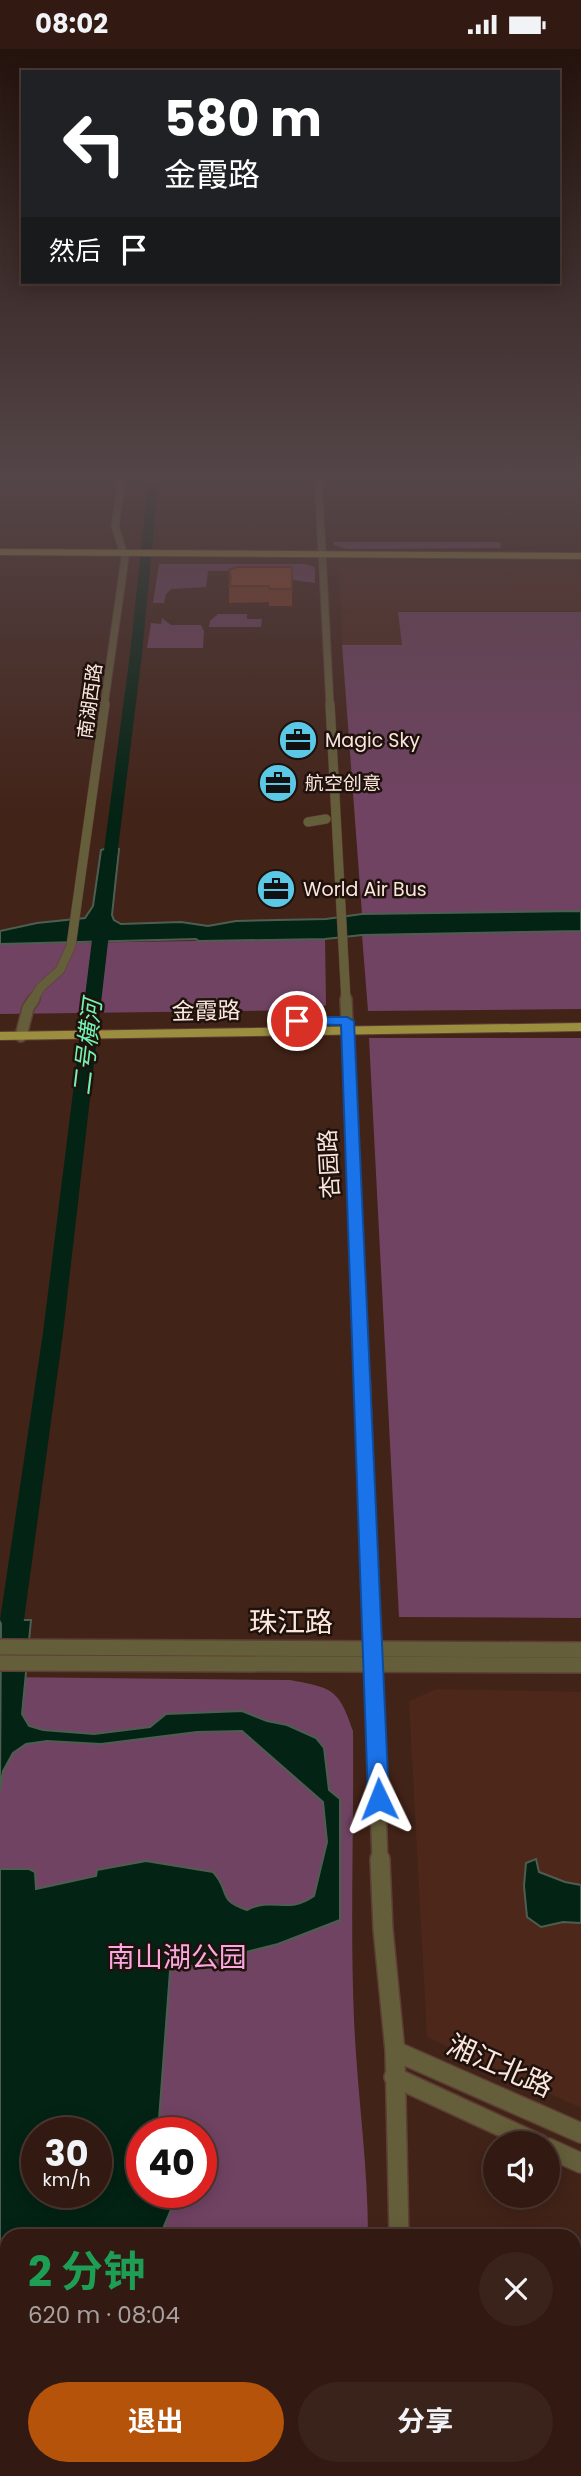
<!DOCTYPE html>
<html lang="zh">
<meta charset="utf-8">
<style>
body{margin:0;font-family:Poppins,"Noto Sans SC",sans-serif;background:#3a231b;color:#f1f3f6;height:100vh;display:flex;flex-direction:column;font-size:26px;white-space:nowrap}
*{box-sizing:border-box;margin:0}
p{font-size:23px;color:#a8a19f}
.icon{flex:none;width:38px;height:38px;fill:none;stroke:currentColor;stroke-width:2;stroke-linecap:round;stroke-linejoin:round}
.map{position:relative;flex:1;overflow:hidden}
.sheet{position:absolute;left:0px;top:2180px;width:581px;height:247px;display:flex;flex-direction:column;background:#321a12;border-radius:21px 21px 0 0;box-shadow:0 4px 18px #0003,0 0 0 2px #4d3832}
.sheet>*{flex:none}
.banner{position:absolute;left:21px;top:21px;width:539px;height:214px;border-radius:0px;box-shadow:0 4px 18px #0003,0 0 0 2px #4d3832;background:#202124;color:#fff;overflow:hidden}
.controls{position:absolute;left:483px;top:2082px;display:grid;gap:14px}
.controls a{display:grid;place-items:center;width:77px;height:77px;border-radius:50%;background:#321a12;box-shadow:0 4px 18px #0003,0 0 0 2px #4d3832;font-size:35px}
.speed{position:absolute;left:21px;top:2068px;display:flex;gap:14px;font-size:35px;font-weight:700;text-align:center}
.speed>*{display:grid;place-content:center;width:91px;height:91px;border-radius:50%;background:#321a12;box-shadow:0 4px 18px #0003,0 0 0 2px #4d3832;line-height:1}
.speed small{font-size:18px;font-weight:400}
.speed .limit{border:10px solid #d22;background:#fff;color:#111}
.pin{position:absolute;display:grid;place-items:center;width:60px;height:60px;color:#fff;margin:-30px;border:4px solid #fff;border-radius:50%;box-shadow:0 2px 7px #0007}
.me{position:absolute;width:77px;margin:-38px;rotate:358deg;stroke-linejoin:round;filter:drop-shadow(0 0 5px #0008)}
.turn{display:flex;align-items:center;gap:24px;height:147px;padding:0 28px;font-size:32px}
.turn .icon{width:91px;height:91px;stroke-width:2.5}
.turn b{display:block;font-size:49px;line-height:60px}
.then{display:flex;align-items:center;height:66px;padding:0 28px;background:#0003;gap:14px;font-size:26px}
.round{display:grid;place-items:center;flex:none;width:74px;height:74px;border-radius:37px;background:#3a231b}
.overview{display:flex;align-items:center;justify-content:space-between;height:119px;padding:0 28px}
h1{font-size:42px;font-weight:700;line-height:52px;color:#1e9e55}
.primary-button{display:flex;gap:14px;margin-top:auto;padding:14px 28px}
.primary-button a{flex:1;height:80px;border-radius:42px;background:#b45309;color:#fff;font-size:28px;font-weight:700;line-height:80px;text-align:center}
.primary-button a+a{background:#3a231b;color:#f1f3f6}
.status{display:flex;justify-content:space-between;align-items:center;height:49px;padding:0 35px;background:#321a12;direction:ltr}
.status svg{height:19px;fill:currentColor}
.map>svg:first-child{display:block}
</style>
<div class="status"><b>08:02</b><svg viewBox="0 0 49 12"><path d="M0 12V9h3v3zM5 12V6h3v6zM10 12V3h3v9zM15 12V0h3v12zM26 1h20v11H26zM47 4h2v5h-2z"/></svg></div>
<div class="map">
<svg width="581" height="2427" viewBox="0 0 581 2427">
<rect width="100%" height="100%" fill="#422318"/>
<g fill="#4e271b">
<polygon points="338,517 581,519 581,562 399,562 402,596 342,596 341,563 376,562 341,562"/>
<polygon points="437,1640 581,1643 581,2059 427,1988 409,1652"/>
</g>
<g fill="#714363" fill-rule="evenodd">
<polygon points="333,493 500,493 501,499 347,500 334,496"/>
<polygon points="159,515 305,515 315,518 315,534 293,531 292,522 208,522 206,538 171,540 166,545 164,554 153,554"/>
<polygon points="398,563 581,563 581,862 362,865 342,596 402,596"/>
<polygon points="218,565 247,565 247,570 262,570 261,578 209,578 210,572"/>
<polygon points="162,569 171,576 201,576 204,582 203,599 147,599 151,574 161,575"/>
<polygon points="581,882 581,960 368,962 362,886"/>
<polygon points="325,890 326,956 318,961 0,965 0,895"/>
<polygon points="369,989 581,989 581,1569 399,1568"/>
<path d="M0 1628 290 1631C333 1639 339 1640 353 1682 354 1778 350 1874 354 1970 357 2043 368 2114 368 2187L7 2188V2420H357L356 2427H0ZM37 2084H96V2144H37ZM142 2084H201V2144H142Z"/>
</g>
<g fill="#032314" stroke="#4d5e51" stroke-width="2" fill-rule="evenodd">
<polygon points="111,798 119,800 112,866 114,871 121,875 181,873 208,877 236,872 326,870 362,865 581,862 581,882 362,886 325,890 199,892 196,890 0,895 0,882 37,874 85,869 93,857 101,801"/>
<path d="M1 1571H31L22 1665 29 1677 43 1681 94 1685 150 1678 166 1665 242 1662 267 1672 287 1676 316 1689 324 1699 329 1741 340 1750V1871L278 1895 170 1922 158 2084H142V2144H178L160 2187 7 2188V2420H38L32 2427H0V1820H29L35 1823 36 1840 96 1827 97 1821 146 1812 213 1823C231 1842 216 1851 247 1861 274 1847 287 1866 314 1847L327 1793 323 1753 242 1682 197 1683 101 1695 47 1692 26 1695 13 1704 3 1722 0 1742ZM37 2084H96V2144H37Z"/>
<polygon points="536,1810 539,1823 565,1833 581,1836 581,1874 563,1873 541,1878 527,1868 524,1837 526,1814"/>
</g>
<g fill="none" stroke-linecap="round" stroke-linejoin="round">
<g fill="#032314" fill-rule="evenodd">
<polygon points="149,425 159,425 142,605 115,824 108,828 101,824 130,605"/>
<polygon points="103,862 111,867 63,1284 24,1571 20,1578 12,1581 4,1578 0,1571 43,1284 95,867"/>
</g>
<g stroke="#5c3e34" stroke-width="9">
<g id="minor-far4">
<polyline points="318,425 330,657"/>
<polyline points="104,657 125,509 115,477 123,425"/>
</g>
</g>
<g stroke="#5c3e34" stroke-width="10">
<g id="minor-far3">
<polyline points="330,655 346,952"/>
<polyline points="308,773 326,770"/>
<polyline points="32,952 41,938 60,921 71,897 105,655"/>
</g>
</g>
<g stroke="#5c3e34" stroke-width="14">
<g id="minor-far2">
<polyline points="346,950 362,1329"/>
<polyline points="21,987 28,959 34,950"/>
</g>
</g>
<g stroke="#5c3e34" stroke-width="18">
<g id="minor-far1">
<polyline points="362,1327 380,1811"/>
<polyline points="0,1598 581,1601"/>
<polyline points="0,1614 581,1616"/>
</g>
</g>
<g stroke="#5c3e34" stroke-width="22">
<g id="minor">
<polyline points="380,1810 383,1880 395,2002 399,2188"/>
<polyline points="395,2002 581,2084"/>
<polyline points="394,2028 539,2095"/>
<polyline points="548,2099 581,2114"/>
<polyline points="379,2427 380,2420"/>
</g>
</g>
<g stroke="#5c3e34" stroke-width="2">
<g id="major">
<polygon points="0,500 581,504 581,510 0,506"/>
<polygon points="581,974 581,982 0,991 0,983"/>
</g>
</g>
<use href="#minor-far4" stroke="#655e3a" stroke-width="7"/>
<use href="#minor-far3" stroke="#655e3a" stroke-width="9"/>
<use href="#minor-far2" stroke="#655e3a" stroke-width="11"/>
<use href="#minor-far1" stroke="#655e3a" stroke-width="15"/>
<use href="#minor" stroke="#655e3a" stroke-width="19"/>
<use href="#major" fill="#9c8e3f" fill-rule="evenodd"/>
</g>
<polygon fill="#803a21" points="292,518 292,557 269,557 269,553 229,554 229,521"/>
<polygon fill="#954326" stroke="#682f1b" stroke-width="2" points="237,518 292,518 292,540 269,540 269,537 229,537 231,530 229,521"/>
<linearGradient id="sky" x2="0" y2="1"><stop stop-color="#24130d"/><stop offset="0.56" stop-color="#544548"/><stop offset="1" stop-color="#544548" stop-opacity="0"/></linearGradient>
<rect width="581" height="765" fill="url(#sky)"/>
<polygon fill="#1a73e8" stroke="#114b97" stroke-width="2" points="297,968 347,968 354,972 389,1750 386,1757 379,1760 371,1757 368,1750 341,976 292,975 290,972"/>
<defs>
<g id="office-disc" transform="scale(2.0125)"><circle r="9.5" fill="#5bc8e6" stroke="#1f110c"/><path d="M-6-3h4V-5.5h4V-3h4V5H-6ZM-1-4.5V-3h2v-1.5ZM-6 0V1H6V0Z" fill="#111"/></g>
</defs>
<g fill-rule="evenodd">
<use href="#office-disc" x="298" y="691"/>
<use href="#office-disc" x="278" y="734"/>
<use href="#office-disc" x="276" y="840"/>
</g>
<g text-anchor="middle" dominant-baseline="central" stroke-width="5" stroke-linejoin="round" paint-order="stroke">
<g font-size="19" fill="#fbe6de" stroke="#1f110c">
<text transform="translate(90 652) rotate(-82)">南湖西路</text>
</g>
<g font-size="19" fill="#fbe6de" stroke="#1f110c" text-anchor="start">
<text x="325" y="691">Magic Sky</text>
<text x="305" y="734">航空创意</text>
<text x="303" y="840">World Air Bus</text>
</g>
<g font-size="23" fill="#fbe6de" stroke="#1f110c">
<text transform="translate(206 962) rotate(-1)">金霞路</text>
<text transform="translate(329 1115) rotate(-93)">杏园路</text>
</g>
<g font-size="24" font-style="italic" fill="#71f3b1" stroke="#1f110c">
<text transform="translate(87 998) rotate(-83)">二号横河</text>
</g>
<g font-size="28" fill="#fbe6de" stroke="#1f110c">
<text x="291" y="1573">珠江路</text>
<text transform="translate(500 2017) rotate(24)">湘江北路</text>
</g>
<g font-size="28" fill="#f9a7df" stroke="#1f110c">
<text x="177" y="1908">南山湖公园</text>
</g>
</g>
</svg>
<div class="controls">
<a><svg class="icon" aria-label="sound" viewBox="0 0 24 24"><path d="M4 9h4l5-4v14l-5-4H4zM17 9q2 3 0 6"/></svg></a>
</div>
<div class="speed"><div>30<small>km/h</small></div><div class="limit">40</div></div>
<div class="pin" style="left:297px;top:972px;background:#d93025"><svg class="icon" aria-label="arrive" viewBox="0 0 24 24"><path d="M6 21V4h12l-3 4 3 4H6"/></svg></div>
<svg class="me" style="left:379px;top:1750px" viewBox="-20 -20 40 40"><path d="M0-17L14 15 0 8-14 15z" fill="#1a73e8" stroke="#fff" stroke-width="4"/></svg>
<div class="banner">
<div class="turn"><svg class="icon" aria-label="left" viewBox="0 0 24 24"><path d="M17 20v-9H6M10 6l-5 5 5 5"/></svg><div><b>580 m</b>金霞路</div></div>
<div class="then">然后<svg class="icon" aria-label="arrive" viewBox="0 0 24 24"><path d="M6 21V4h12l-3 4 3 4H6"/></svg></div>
</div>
<section class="sheet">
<div class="overview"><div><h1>2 分钟</h1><p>620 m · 08:04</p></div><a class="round"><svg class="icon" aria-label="close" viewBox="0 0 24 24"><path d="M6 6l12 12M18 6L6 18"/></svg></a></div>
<div class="primary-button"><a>退出</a><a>分享</a></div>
</section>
</div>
